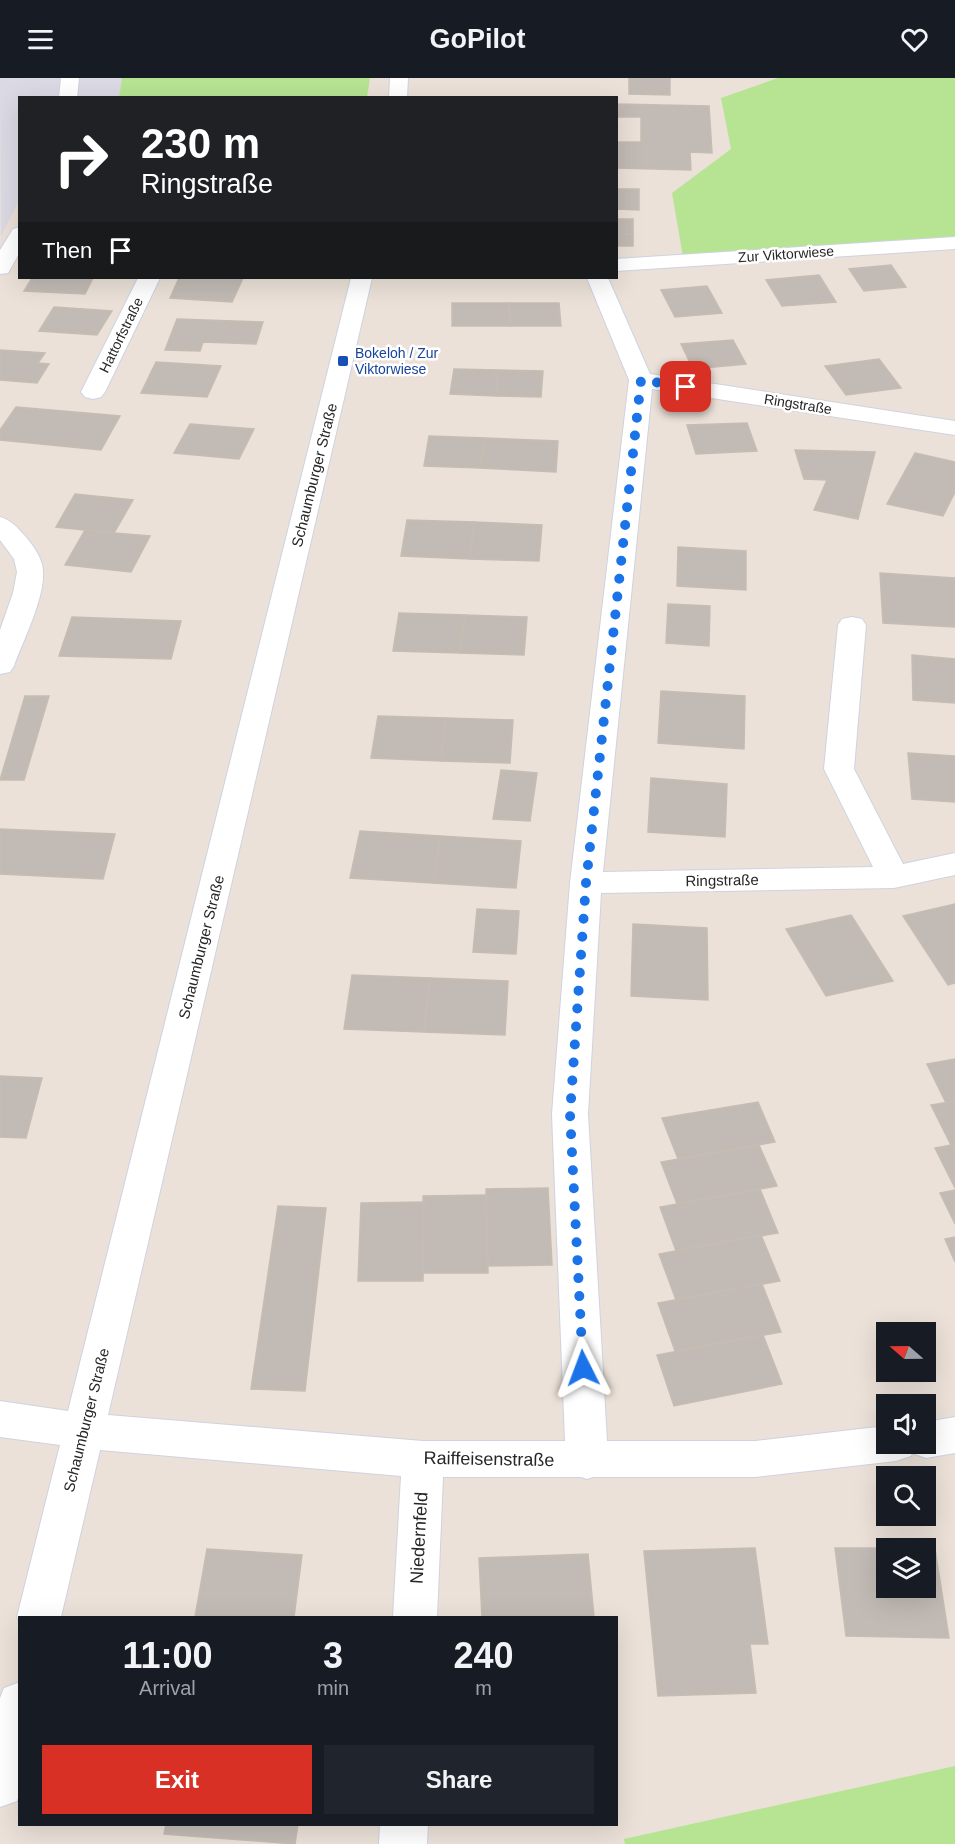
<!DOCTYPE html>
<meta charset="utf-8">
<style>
body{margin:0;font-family:Helvetica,sans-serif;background:#20242c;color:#f1f3f6;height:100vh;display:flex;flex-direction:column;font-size:22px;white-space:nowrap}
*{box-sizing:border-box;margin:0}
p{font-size:20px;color:#9ea1a6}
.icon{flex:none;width:33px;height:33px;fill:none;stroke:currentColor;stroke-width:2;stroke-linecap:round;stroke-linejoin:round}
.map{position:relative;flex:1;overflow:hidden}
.drawer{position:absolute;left:18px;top:1538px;width:600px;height:210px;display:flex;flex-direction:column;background:#171b24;border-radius:0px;box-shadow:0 6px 24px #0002}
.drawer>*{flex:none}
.hud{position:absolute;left:18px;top:18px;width:600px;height:183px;border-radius:0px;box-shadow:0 6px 24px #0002;background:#202124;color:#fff;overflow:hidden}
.needle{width:39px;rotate:290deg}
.tools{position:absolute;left:876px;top:1244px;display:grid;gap:12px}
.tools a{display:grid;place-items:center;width:60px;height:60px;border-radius:0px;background:#171b24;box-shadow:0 6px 24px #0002;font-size:30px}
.pin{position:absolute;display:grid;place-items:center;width:51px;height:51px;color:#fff;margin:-26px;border-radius:12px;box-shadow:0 3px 9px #0006}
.me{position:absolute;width:66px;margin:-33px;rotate:357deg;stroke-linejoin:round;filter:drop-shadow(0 0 4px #0008)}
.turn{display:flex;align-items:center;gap:21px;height:126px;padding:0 24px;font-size:27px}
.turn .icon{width:78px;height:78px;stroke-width:2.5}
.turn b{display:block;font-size:42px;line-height:51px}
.then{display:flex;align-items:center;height:57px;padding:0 24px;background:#0003;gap:12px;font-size:22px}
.eta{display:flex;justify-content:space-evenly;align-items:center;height:102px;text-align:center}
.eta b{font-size:36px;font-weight:600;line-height:42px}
.primary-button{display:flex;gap:12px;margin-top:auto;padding:12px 24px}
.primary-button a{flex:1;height:69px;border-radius:0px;background:#d93025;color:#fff;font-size:24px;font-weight:600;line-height:69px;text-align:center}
.primary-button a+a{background:#20242c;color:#f1f3f6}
header{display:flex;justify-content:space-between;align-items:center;height:78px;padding:0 24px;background:#171b24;font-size:27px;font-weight:600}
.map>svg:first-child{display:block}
</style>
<header><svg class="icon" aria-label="menu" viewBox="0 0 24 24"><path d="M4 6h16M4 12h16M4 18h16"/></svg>GoPilot<svg class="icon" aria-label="heart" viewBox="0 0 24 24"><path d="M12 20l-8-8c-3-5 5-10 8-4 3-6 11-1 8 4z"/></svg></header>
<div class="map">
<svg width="955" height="1766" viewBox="0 0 955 1766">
<rect width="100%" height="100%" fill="#ebe1d8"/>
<polygon fill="#dbd9e3" points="0,0 122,0 119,19 20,20 19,122 1,159"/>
<g fill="#b6e492">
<polygon points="122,0 370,0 367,19 119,19"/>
<polygon points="778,0 955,0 955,162 683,179 672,115 731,71 721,20"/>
<polygon points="955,1688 955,1766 625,1766 624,1761"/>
</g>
<g fill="#c2bbb5" stroke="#c6bdb2" stroke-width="1.5">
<polygon points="629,0 670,0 670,17 629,16"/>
<polygon points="616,26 709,28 712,75 690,74 691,92 616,90 616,64 641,64 641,39 616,39"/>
<polygon points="616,111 639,111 639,132 616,131"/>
<rect x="616" y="141" width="17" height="15"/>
<rect x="616" y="156" width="17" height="12"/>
<polygon points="891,187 906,209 864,213 849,191"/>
<polygon points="819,197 836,224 782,228 766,202"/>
<polygon points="32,200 93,200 85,216 24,213"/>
<polygon points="179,200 243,200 232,224 170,220"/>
<polygon points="707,208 722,235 675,239 661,212"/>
<polygon points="452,225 509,225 510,248 452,248"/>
<polygon points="509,225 559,225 561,248 510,248"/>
<polygon points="54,229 112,233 97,257 39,253"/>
<polygon points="177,241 263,244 256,266 203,264 200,273 165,272"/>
<polygon points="733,262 746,286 693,291 681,266"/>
<polygon points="0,272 45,275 38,285 49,286 37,305 0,302"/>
<polygon points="879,281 901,310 846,317 825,288"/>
<polygon points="156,284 221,288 207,319 141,315"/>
<polygon points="454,291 498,292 496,318 450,316"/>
<polygon points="498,292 543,293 541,319 496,318"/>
<polygon points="16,329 120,338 101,372 0,362 0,352"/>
<polygon points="747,345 757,373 696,376 687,347"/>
<polygon points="190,346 254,351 239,381 174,375"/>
<polygon points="429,358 485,360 480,390 424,388"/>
<polygon points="485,360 558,363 556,394 480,390"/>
<polygon points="795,372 875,374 858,441 814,432 827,402 804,401"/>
<polygon points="915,375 955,384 955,414 943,438 887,426"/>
<polygon points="75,416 133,422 114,455 56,449"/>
<polygon points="407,442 474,444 470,481 401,478"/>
<polygon points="474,444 542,447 539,483 470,481"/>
<polygon points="85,452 114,455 150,458 131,494 65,487"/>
<polygon points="678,469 746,473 746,512 677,508"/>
<polygon points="880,495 955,500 955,549 883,545"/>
<polygon points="668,526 710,528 709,568 666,565"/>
<polygon points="399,535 465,537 460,575 393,573"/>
<polygon points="465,537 527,539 524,577 460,575"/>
<polygon points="72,539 181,543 171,581 59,578"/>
<polygon points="912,577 955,581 955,625 913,622"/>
<polygon points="661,613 745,618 744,671 658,665"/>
<polygon points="25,618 49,618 24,702 0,702"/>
<polygon points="378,638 446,640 441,683 371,680"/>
<polygon points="446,640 513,642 510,685 441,683"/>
<polygon points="908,675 955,678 955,724 912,721"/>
<polygon points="501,692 537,695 530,743 493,741"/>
<polygon points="651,700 727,706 725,759 648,754"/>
<polygon points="0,751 115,756 103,801 0,796"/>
<polygon points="360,753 440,758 433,805 350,800"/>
<polygon points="440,758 521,763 516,810 433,805"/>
<polygon points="955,826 955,905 948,907 903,838"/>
<polygon points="477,831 519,833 516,876 473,874"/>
<polygon points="851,837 893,903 826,918 786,851"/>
<polygon points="633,846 707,850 708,922 631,918"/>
<polygon points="352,897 430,900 424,954 344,951"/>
<polygon points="430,900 508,903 505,957 424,954"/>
<polygon points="955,981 955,1023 946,1025 927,986"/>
<polygon points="0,998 42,1000 26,1060 0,1059"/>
<polygon points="955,1023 955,1067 951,1067 931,1027"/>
<polygon points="758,1024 775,1064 678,1081 662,1040"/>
<polygon points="759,1067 777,1108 677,1126 661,1084"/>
<polygon points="951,1067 955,1067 955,1110 935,1070"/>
<polygon points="548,1110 552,1187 488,1188 486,1111"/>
<polygon points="760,1111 778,1155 676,1173 660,1129"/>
<polygon points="955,1112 955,1146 940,1115"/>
<polygon points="486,1117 488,1195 423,1195 423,1118"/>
<polygon points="424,1124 423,1203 358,1203 361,1125"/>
<polygon points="278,1128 326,1130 305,1313 251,1311"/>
<polygon points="761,1157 780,1203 676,1222 659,1176"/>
<polygon points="955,1159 955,1184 945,1161"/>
<polygon points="762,1206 781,1254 675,1273 658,1225"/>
<polygon points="763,1257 782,1306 674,1328 657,1277"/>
<polygon points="755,1470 768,1566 750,1566 756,1615 658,1618 644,1473"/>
<polygon points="835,1470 886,1470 886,1509 926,1509 926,1471 935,1471 949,1560 846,1558"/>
<polygon points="207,1471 302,1477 294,1539 195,1539"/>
<polygon points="588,1476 594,1539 482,1539 479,1480"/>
<polygon points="166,1746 298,1746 295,1766 164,1756"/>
</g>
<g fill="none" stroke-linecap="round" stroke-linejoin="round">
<g stroke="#ced3e1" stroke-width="2">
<g id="minor">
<polygon points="61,0 79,0 77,20 59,20"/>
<polygon points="390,0 408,0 407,20 389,20"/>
<polygon points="20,149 20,174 8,195 0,196 0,172 13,151"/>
<polygon points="955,159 955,171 616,193 616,181"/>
<polygon points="138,200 160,200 105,314 101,319 93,321 85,319 81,314"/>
<polygon points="351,200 372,200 108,1337 423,1363 565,1363 552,1036 570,805 629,302 587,200 608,200 650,296 955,343 955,357 652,311 603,794 873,789 824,691 838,547 842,541 852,539 862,541 866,547 854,691 903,786 955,775 955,797 894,810 601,815 588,1036 607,1363 755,1363 886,1348 886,1365 926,1365 926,1344 955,1339 955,1375 926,1380 912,1375 911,1378 896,1383 755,1399 593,1399 587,1401 581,1399 443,1399 437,1539 393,1539 401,1398 100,1372 61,1539 20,1539 20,1545 17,1539 60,1367 0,1359 0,1323 68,1333"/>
<path d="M0 439C11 442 17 449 25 458 32 466 39 476 42 486 49 513 23 562 14 588L10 594 0 596V552L13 515 17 494 14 481 0 462Z"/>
<polygon points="20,1604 20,1715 17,1723 0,1729 0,1620 4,1610"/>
<polygon points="380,1746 428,1746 427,1766 379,1766"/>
</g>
</g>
<use href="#minor" fill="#fff" fill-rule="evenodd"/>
</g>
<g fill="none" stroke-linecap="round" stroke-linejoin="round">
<polyline stroke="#1a73e8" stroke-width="10" stroke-dasharray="0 18" points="583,1290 570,1036 586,805 641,302 686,309"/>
</g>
<rect fill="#1a4fb4" stroke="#fff" stroke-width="2" x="337" y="277" width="12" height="12" rx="3"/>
<g text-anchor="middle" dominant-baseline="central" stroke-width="5" stroke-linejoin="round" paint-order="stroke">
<g font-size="14" fill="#272727" stroke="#fff">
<text transform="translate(786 176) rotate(-4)">Zur Viktorwiese</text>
<text transform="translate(121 257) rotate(-64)">Hattorfstraße</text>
<text transform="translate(798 326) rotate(9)">Ringstraße</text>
</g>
<g font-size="14" fill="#164399" stroke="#fff" text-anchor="start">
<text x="355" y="275">Bokeloh / Zur<tspan x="355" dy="16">Viktorwiese</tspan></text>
</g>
<g font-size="15" fill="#272727" stroke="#fff">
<text transform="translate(314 397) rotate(-76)">Schaumburger Straße</text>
<text transform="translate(722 802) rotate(-1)">Ringstraße</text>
<text transform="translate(201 869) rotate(-76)">Schaumburger Straße</text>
<text transform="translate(86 1342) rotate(-76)">Schaumburger Straße</text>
</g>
<g font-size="18" fill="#272727" stroke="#fff">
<text transform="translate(489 1381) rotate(1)">Raiffeisenstraße</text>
<text transform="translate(419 1460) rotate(-87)">Niedernfeld</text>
</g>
</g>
</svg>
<div class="tools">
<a><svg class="needle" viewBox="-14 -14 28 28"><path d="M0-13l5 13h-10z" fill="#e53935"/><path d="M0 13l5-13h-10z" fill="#9ea1a6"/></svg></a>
<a><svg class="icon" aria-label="sound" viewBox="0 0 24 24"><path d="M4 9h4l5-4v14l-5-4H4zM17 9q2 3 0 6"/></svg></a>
<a><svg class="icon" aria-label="search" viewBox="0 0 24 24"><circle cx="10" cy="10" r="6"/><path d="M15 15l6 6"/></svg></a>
<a><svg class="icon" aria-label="layers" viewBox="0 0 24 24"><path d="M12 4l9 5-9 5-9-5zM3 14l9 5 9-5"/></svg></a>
</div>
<div class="pin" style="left:686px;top:309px;background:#d93025"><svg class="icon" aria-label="arrive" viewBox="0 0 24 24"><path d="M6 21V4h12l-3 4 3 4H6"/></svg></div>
<svg class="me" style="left:583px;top:1290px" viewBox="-20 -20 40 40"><path d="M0-17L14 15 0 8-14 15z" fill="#1a73e8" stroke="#fff" stroke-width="4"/></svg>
<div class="hud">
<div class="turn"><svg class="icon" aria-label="right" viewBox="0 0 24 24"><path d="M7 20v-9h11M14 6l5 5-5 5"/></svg><div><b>230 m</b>Ringstraße</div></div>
<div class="then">Then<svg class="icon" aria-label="arrive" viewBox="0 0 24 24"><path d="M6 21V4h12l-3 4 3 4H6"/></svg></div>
</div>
<section class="drawer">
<div class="eta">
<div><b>11:00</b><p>Arrival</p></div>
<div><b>3</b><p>min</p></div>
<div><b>240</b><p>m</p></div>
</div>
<div class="primary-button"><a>Exit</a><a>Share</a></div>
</section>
</div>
